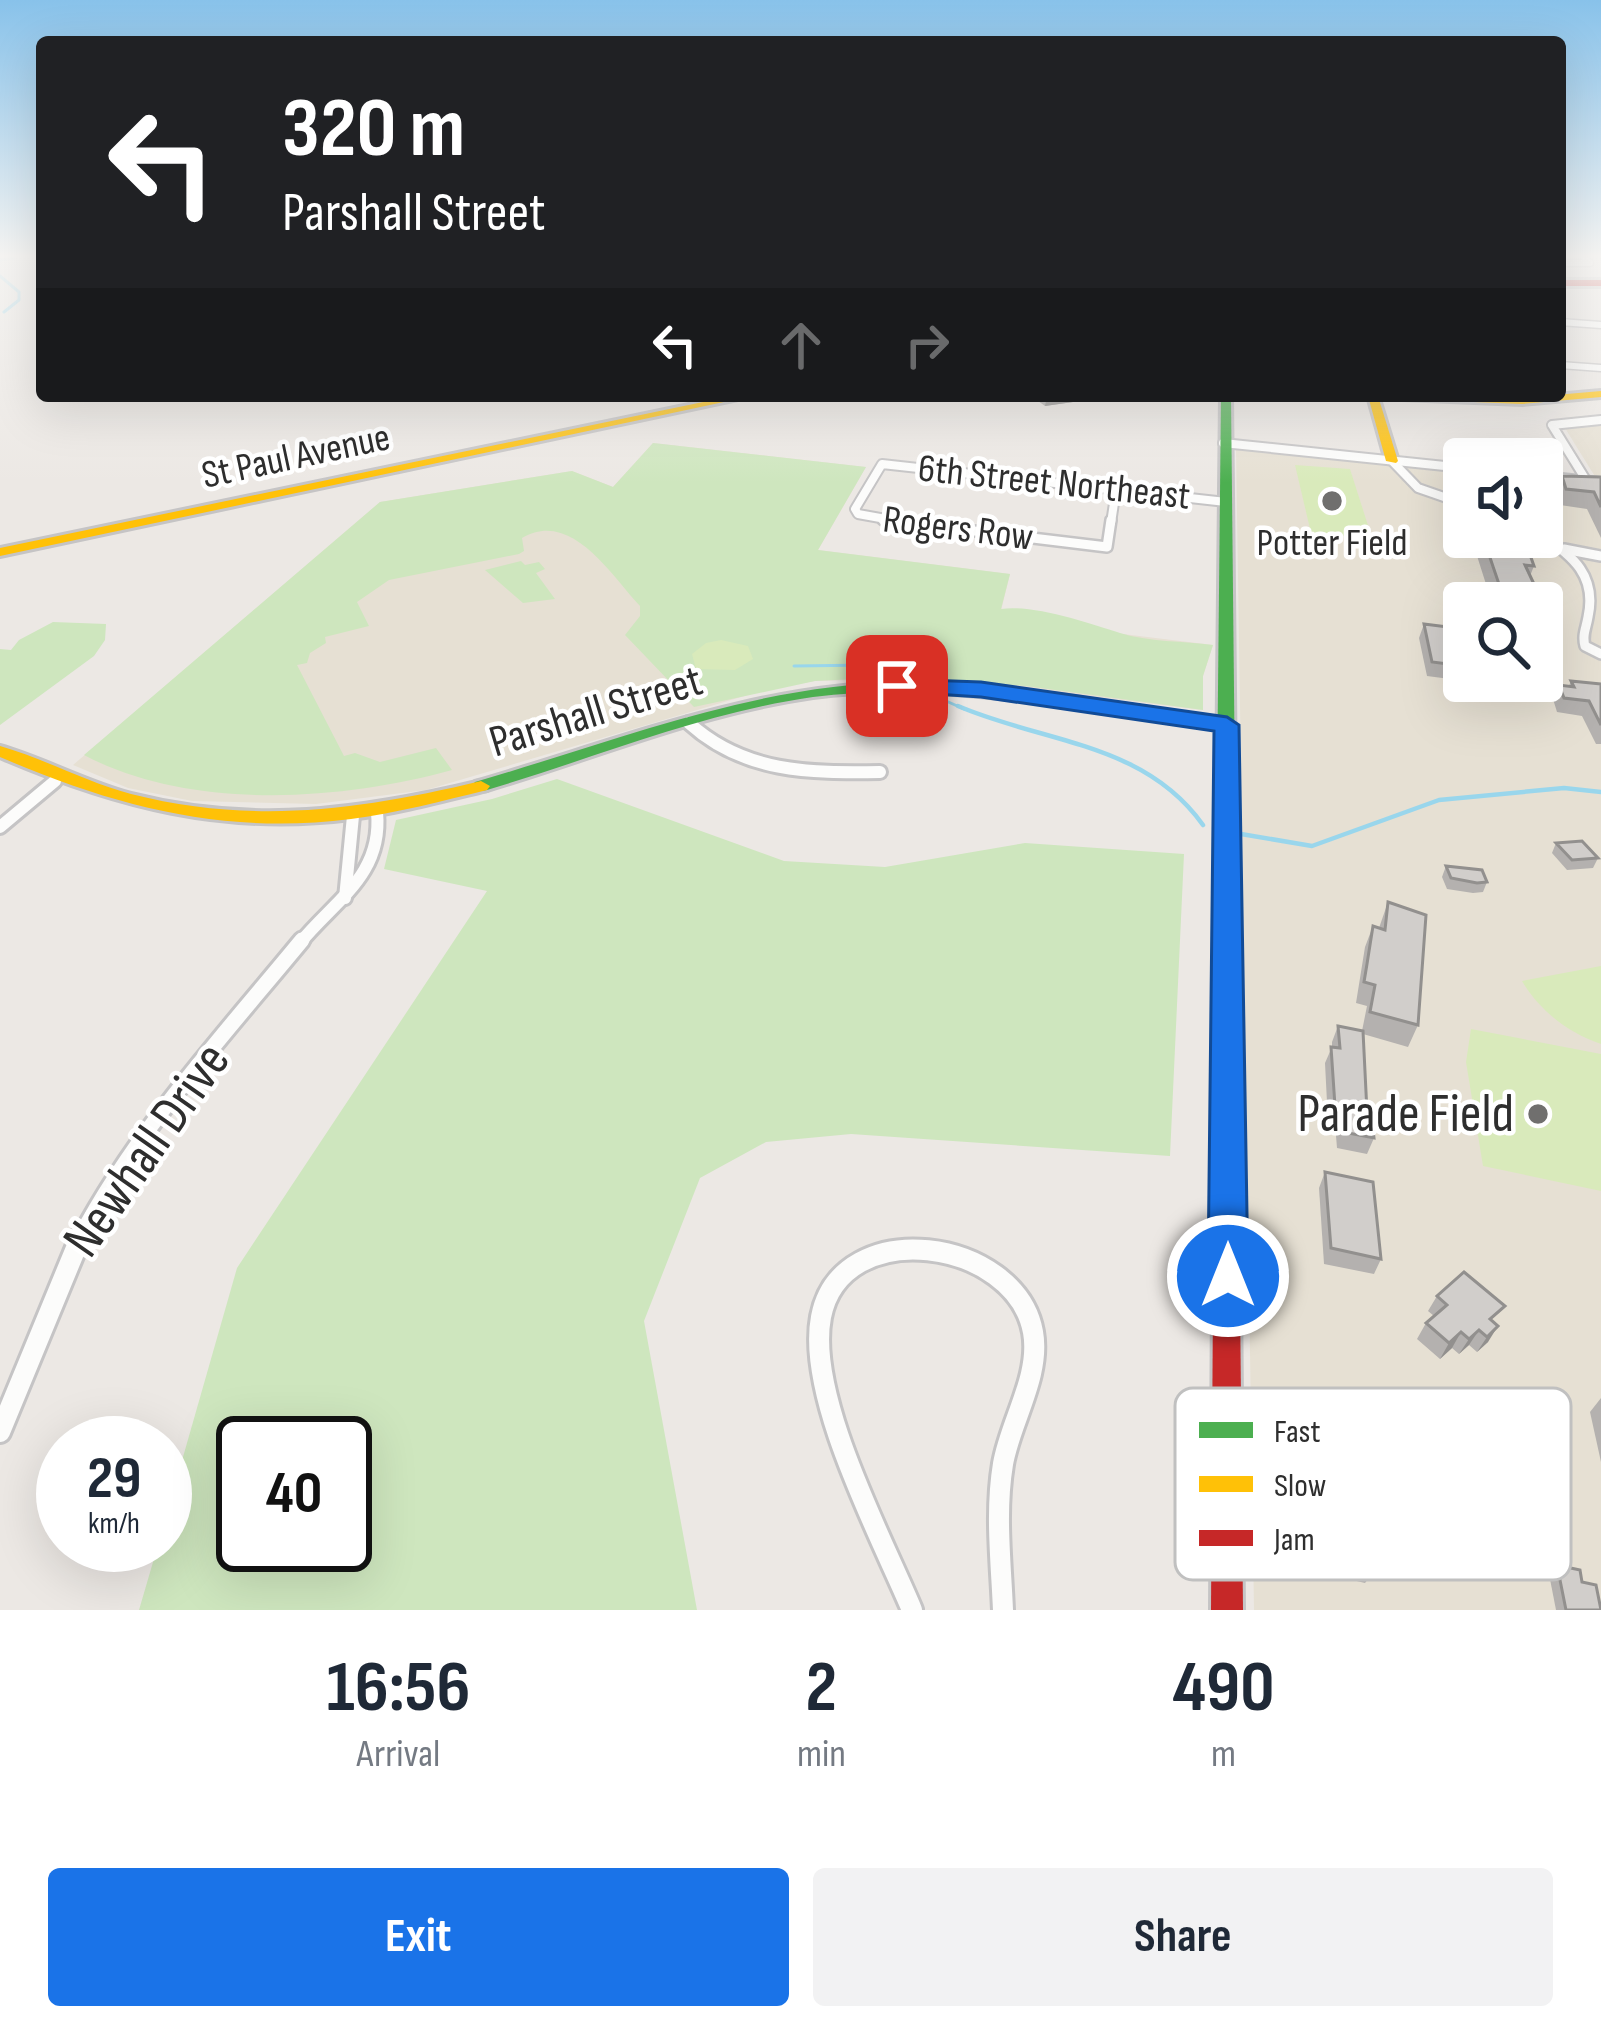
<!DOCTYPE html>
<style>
body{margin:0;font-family:"Sofia Sans Condensed",sans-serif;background:#f2f2f3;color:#1f2937;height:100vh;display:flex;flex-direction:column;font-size:45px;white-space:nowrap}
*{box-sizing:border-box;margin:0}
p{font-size:39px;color:#747a83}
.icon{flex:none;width:66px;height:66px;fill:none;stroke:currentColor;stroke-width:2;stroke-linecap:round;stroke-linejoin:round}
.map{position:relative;height:1610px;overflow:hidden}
.drawer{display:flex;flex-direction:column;background:#fff;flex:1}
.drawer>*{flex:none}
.guide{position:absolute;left:36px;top:36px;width:1530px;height:366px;border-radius:12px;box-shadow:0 12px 48px #0002;background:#202124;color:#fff;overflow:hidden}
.buttons{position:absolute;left:1443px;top:438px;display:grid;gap:24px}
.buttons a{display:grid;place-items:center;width:120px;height:120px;border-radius:12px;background:#fff;box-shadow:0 12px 48px #0002;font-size:60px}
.speed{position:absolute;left:36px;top:1416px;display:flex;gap:24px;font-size:60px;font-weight:700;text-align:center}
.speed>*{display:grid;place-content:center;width:156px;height:156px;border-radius:50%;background:#fff;box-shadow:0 12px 48px #0002;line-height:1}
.speed small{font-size:30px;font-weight:400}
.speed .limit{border:6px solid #111;border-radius:18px;background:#fff;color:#111}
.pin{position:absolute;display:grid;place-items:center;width:102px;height:102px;color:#fff;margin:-51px;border-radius:24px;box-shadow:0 6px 18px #0006}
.me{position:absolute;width:132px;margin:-66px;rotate:0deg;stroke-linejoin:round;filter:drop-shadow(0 0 9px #0008)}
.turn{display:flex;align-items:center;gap:42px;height:252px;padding:0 48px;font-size:54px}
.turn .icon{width:156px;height:156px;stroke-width:2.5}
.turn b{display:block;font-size:84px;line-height:102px}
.lanes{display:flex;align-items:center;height:114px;padding:0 48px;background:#0003;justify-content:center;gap:60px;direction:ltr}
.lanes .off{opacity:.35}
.eta{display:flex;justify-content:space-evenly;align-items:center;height:204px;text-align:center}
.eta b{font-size:72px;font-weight:700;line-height:84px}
.action{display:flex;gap:24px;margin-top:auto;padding:24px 48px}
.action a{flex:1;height:138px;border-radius:12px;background:#1a73e8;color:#fff;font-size:48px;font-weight:700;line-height:138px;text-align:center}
.action a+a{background:#f2f2f3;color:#1f2937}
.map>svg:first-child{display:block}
</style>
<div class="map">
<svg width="1601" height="1610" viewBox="0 0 1601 1610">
<rect width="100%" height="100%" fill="#ece8e4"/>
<g fill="#e6e0d3" fill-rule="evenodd">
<path d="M1560 420H1601V1610H1254L1236 448 1464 471V537H1542V479L1599 483ZM1464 603H1542V681H1464Z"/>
<polygon points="653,443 866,467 818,550 1010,574 999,619 1213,645 1203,676 1203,710 942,678 815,681 768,689 426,790 316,804 192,801 128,788 73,765 380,502 572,471 613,487"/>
</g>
<g fill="#cee6be" fill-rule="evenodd">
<path d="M653 443 866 467 818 550 1010 574 1001 609C1033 604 1089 623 1120 633 1148 642 1184 641 1213 645L1203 676V710L1026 686 894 677 815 681 694 707 625 635 640 616V606C610 574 571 509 522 538L524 551 519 554 389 580 357 602 369 626 325 637 326 643 310 653 307 663 297 665 344 756 355 753 380 762 436 748 452 770C340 801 190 811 84 755L380 502 572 471 613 487Z"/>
<polygon points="521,561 525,565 539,562 545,569 536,573 555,599 523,603 485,570"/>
<polygon points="53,622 106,624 105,640 94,656 0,725 0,649 11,650 19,640"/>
<path d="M557 779 784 861 885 867 1025 843 1184 854 1170 1156 851 1134 766 1142 700 1178 644 1321 697 1610H139L158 1545H165V1520L237 1268 487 891 384 869 396 820 492 799ZM345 1443V1545H243V1443Z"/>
</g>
<g fill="#d9eabb">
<polygon points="1295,465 1350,469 1372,538 1311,533"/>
<polygon points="721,640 748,646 753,659 735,670 696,669 692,654 706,643"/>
<path d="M1601 966V1044C1568 1033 1539 1010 1522 981Z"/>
<polygon points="1471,1029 1601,1054 1601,1191 1483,1166 1466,1062"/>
</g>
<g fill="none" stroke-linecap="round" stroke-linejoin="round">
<g stroke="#99d6ec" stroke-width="3">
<polyline points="0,260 13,258"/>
<polyline points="0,276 19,292 19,300 4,312"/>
<polyline points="794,666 871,665 899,674"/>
<polyline points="926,692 964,709"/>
</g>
<g stroke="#99d6ec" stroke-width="4.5">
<path d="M958 706C1044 743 1144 742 1203 825"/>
<polyline points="1241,834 1312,846 1439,800 1564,788 1601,792"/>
</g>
<g stroke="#c5c4c5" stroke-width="9">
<g id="street-far5">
<polyline points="1560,263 1590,263 1585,258"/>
<polyline points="1560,322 1601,325"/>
<polyline points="1560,365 1601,368"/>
</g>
</g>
<g stroke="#c5c4c5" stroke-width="12">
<g id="street-far4">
<polyline points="1223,443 1464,468"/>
<polyline points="1392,461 1418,488 1464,504"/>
<polyline points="1542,476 1601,482"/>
<polyline points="1586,480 1552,425 1601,420"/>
<polyline points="908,523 858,514 855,509 882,464 1226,502"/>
<polyline points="1111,523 1116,490"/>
</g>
</g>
<g stroke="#c5c4c5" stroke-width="14">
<g id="street-far3">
<polyline points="883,520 1107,547 1111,520"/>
<path d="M1542 535C1573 556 1597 576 1588 617 1586 629 1582 635 1585 646L1601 654"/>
<polyline points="1564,549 1601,556"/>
</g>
</g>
<g stroke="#c5c4c5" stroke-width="18">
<g id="street-far2">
<path d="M689 723C744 773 809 773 880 772"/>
<polyline points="0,827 55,781"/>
<polyline points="345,898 353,816"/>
<path d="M300 943C335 900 383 875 377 812"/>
</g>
</g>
<g stroke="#c5c4c5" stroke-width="21">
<path id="street-far1" d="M79 1239C138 1128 223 1036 302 940"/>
</g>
<g stroke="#c5c4c5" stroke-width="26">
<g id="street">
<polyline points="0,1432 81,1236"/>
<path d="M912 1610C881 1536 806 1396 821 1317 841 1213 1016 1238 1033 1332 1041 1376 1010 1422 1003 1464 995 1512 1001 1562 1003 1610"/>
</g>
</g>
<g stroke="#c5c4c5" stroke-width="6">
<g id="fast">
<polygon points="1221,396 1231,396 1237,982 1233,987 1226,990 1219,987 1215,982"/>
<path d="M907 682 971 685 1068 696 1076 701 1068 706C983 695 898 686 813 697 701 713 595 758 487 790L481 791 472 786 475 782C620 740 753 684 907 682Z"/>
</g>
</g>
<g stroke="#c5c4c5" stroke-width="6">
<g id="slow">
<polygon points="1601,391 1601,397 1522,404 1402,399 1397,396 1522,398"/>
<polygon points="732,396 752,396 0,556 0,548"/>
<polygon points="1368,396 1378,396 1398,461 1396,463 1386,461"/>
<polygon points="1068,696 1227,720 1235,725 1227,730 1062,704 1060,701 1062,698"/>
<path d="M0 746C45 759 86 782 131 794 253 825 361 810 481 781L490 786 487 790C442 801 397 813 351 819 224 835 116 807 0 757Z"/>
</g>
</g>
<g stroke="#c5c4c5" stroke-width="6">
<g id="jam">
<rect x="1560" y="280" width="41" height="6"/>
<polygon points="1226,974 1233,977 1237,982 1243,1610 1211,1610 1215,982 1219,977"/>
</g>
</g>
<use href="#street-far5" stroke="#fcfcfb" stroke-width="6"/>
<use href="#street-far4" stroke="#fcfcfb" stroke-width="8"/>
<use href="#street-far3" stroke="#fcfcfb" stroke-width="9"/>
<use href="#street-far2" stroke="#fcfcfb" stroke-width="12"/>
<use href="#street-far1" stroke="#fcfcfb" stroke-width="15"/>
<use href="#street" stroke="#fcfcfb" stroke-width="20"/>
<use href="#fast" fill="#4caf50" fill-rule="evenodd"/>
<use href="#slow" fill="#ffc107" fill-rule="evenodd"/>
<use href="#jam" fill="#c62828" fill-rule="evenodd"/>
</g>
<g fill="#b4b1af">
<polygon points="1031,396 1087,396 1087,400 1045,406"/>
<polygon points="1562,476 1601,477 1601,538 1587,509 1560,505 1556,492"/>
<polygon points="1471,537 1513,537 1519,551 1534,566 1530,576 1542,601 1541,603 1492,603"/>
<polygon points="1424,624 1464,629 1464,681 1473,682 1427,676 1419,638"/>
<polygon points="1571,681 1601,684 1601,744 1596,744 1582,716 1557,712 1553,699 1559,685 1569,686"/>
<polygon points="1556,843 1598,858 1593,868 1567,870 1552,853"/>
<polygon points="1446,866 1487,882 1483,892 1473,893 1447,889 1442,877"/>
<polygon points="1388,902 1418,1025 1408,1047 1363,1034 1367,1112 1374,1138 1367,1154 1337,1148 1335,1123 1328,1122 1325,1063 1332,1047 1332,1042 1338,1026 1362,1031 1367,1006 1356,1003 1365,947 1373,926 1379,928"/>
<polygon points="1325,1172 1381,1259 1374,1274 1324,1264 1319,1188"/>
<polygon points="1437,1296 1494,1323 1488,1342 1477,1352 1469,1345 1459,1354 1452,1348 1440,1359 1417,1339 1426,1323 1434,1316 1428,1311"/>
<polygon points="1601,1398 1601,1462 1590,1412"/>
<polygon points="1334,1519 1376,1569 1365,1583 1336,1576 1336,1569 1330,1568 1328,1529"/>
<polygon points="1557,1565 1582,1582 1601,1610 1556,1610 1549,1574"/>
</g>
<g fill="#92908e">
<polygon points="1047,396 1087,396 1087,400 1045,406"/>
<polygon points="1498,1326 1488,1342 1477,1352 1487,1337"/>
<polygon points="1479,1330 1469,1345 1459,1354 1469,1339"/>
<polygon points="1461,1332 1452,1348 1440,1359 1449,1343"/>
</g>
<g fill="#d1cecb" stroke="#92908e" stroke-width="3">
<polygon points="1562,476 1601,477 1601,507 1594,492 1566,489"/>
<polygon points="1483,537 1513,537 1519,551 1529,552 1534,566 1525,565 1542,601 1503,596"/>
<polygon points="1424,624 1464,629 1464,666 1432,662"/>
<polygon points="1571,681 1601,684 1601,725 1589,701 1564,698 1559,685 1574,687"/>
<polygon points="1582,841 1598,858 1572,860 1556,843"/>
<polygon points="1446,866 1482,870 1487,882 1477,883 1451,878"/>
<polygon points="1388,902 1426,915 1418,1025 1370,1012 1375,985 1364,982 1367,964 1373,926 1385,930"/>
<polygon points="1338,1026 1363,1031 1367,1112 1371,1113 1374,1138 1343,1132 1341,1107 1335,1106 1331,1047 1340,1048"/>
<polygon points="1325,1172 1373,1182 1381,1259 1331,1248"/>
<polygon points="1464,1272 1505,1306 1490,1319 1498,1326 1487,1337 1479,1330 1469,1339 1461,1332 1449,1343 1426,1323 1447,1305 1437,1296"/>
<polygon points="1557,1565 1580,1570 1582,1582 1596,1585 1601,1610 1566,1610"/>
</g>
<linearGradient id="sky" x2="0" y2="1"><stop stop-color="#88c2ea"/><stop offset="0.53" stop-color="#f6f5f3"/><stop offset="1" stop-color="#f6f5f3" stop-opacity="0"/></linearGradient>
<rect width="1601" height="483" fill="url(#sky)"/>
<polygon fill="#1a73e8" stroke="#114b97" stroke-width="3" points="897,679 981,682 1227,717 1239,725 1248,1276 1242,1289 1228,1294 1214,1289 1208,1276 1214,731 981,697 889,691 889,681"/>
<g fill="#706f6e" stroke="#fff" stroke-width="4.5">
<circle cx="1332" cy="501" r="12"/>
<circle cx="1538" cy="1114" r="12"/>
</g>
<g text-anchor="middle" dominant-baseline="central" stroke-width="9" stroke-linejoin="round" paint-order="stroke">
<g font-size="39" fill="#2e2e2e" stroke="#fff">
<text transform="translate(296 457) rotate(-12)">St Paul Avenue</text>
<text transform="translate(1054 483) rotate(6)">6th Street Northeast</text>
<text transform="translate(958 529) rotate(7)">Rogers Row</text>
</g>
<g font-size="39" fill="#2e2e2e" stroke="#fff">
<text x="1332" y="543">Potter Field</text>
</g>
<g font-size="45" fill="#2e2e2e" stroke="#fff">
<text transform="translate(596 712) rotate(-17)">Parshall Street</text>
</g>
<g font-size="54" fill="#2e2e2e" stroke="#fff" text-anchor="end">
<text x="1514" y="1114">Parade Field</text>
</g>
<g font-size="54" fill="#2e2e2e" stroke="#fff">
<text transform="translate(147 1150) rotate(-55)">Newhall Drive</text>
</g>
</g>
<rect x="1175" y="1388" width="396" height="192" rx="18" fill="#fff" stroke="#c0c0c0" stroke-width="3"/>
<rect x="1199" y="1422" width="54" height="16" fill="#4caf50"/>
<rect x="1199" y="1476" width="54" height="16" fill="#ffc107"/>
<rect x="1199" y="1530" width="54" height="16" fill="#c62828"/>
<g font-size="33" fill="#2e2e2e">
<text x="1274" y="1442">Fast</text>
<text x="1274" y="1496">Slow</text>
<text x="1274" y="1550">Jam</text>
</g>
</svg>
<div class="buttons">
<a><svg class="icon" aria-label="sound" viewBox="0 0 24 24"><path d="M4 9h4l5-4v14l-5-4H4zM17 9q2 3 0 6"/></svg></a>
<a><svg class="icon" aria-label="search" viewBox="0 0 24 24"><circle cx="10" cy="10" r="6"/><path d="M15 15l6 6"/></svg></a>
</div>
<div class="speed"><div>29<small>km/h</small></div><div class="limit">40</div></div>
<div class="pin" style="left:897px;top:686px;background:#d93025"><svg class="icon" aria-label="arrive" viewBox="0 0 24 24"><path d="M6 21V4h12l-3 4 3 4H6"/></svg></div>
<svg class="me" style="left:1228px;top:1276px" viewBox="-20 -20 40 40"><circle r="17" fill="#1a73e8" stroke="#fff" stroke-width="3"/><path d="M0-11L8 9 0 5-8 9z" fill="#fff"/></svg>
<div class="guide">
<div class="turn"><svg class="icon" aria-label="left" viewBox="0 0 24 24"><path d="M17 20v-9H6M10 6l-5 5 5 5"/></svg><div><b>320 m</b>Parshall Street</div></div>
<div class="lanes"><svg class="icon" aria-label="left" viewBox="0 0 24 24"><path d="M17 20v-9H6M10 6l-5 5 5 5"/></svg><svg class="icon off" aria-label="ahead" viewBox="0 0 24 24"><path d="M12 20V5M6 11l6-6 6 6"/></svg><svg class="icon off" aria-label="right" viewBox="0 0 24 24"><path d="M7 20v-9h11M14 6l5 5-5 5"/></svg></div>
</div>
</div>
<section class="drawer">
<div class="eta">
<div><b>16:56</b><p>Arrival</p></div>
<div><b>2</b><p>min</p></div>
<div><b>490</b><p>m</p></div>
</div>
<div class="action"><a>Exit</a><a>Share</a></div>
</section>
